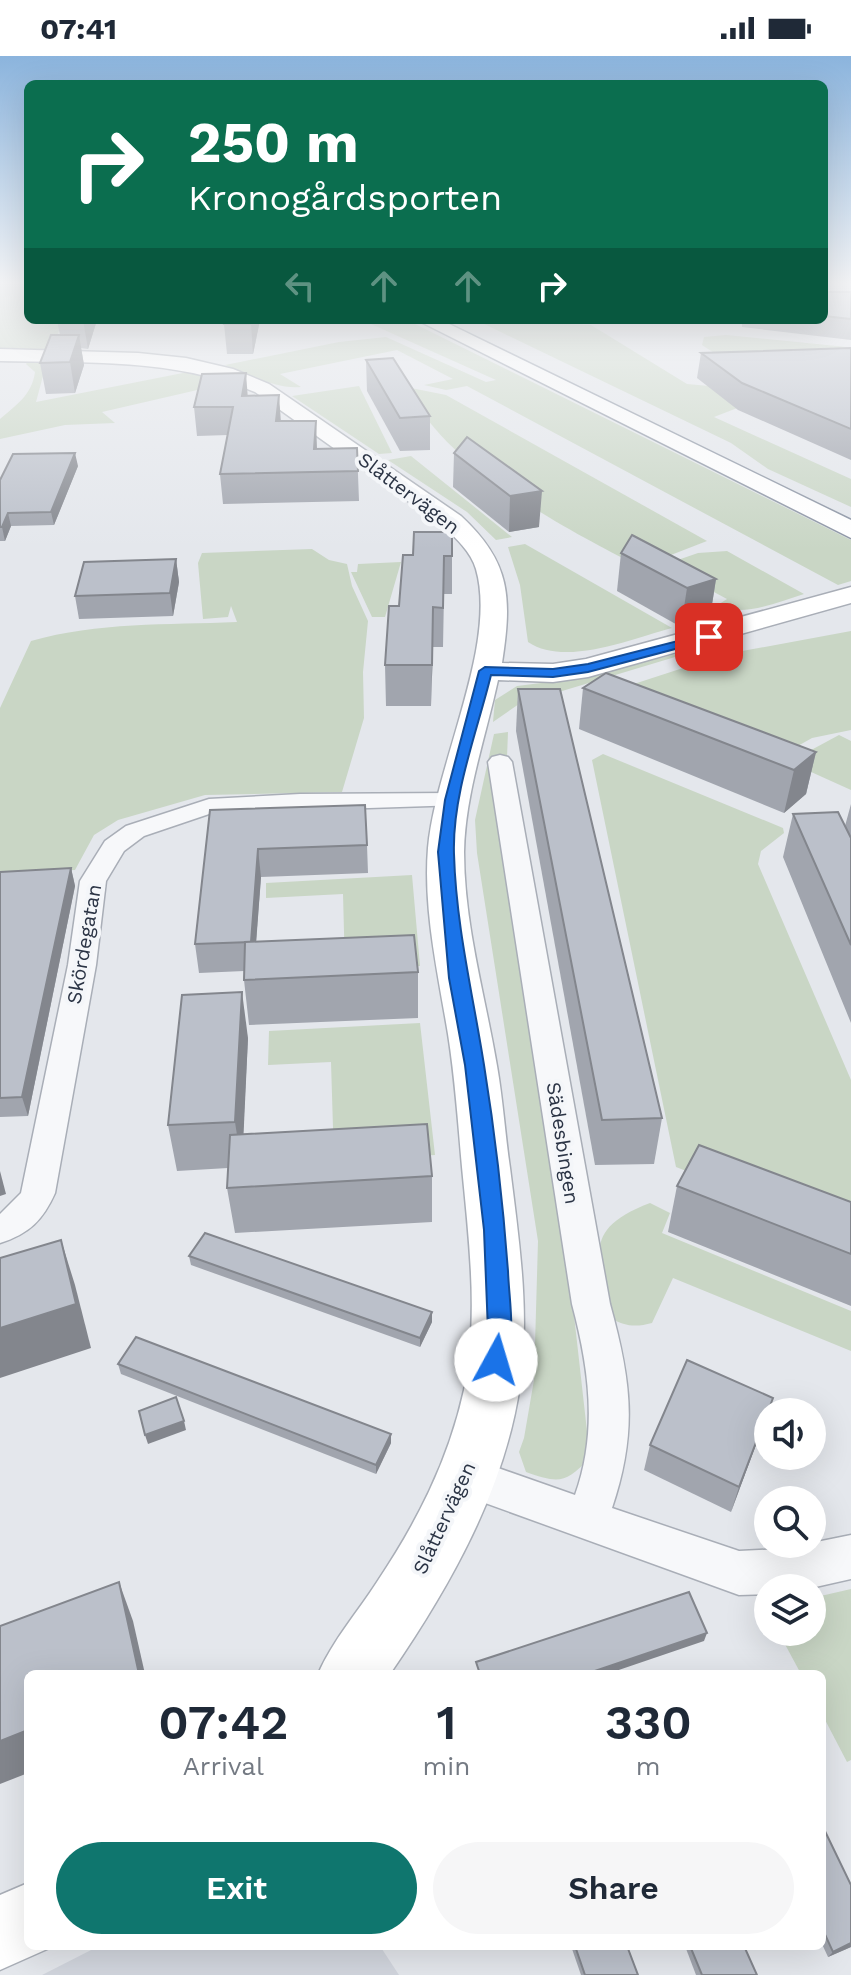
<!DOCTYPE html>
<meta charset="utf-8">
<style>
body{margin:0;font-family:"Work Sans",sans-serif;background:#f6f6f7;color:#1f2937;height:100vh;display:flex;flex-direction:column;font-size:30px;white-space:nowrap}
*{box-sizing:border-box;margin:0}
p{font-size:26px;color:#747a83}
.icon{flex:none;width:44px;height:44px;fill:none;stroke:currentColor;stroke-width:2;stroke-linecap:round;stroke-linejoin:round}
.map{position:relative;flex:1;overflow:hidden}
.panel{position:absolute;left:24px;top:1614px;width:802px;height:280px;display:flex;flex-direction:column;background:#fff;border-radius:12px;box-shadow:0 8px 32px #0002}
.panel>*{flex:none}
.guide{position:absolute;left:24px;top:24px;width:804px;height:244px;border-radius:12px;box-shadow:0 8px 32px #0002;background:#0b6e4f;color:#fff;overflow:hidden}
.controls{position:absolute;left:754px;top:1342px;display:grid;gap:16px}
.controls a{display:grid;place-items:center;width:72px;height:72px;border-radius:50%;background:#fff;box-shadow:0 8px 32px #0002;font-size:40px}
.pin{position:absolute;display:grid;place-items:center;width:68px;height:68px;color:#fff;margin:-34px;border-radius:16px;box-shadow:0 4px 12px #0006}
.me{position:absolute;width:88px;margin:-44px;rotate:6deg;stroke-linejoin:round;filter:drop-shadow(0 0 6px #0008)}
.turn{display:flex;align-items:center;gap:28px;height:168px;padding:0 32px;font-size:36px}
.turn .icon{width:104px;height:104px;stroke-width:2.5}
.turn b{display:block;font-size:56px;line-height:68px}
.lanes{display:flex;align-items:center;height:76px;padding:0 32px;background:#0003;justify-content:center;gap:40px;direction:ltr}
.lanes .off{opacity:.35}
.eta{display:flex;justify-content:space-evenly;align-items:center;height:136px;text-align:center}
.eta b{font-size:48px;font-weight:600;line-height:56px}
.button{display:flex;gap:16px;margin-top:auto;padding:16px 32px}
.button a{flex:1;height:92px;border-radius:48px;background:#0f766e;color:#fff;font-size:32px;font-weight:600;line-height:92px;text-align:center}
.button a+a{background:#f6f6f7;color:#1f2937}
.status{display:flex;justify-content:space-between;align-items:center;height:56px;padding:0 40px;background:#fff;direction:ltr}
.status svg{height:22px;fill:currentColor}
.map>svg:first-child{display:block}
</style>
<div class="status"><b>07:41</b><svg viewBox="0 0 49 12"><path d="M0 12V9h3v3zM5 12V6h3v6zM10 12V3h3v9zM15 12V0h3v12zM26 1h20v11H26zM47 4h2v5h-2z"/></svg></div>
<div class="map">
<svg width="851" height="1919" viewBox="0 0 851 1919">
<rect width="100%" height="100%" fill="#e4e7ec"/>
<polygon fill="#d2d6de" points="99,1890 380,1890 399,1919 42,1919"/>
<g fill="#c9d6c5">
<polygon points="0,225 28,225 28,264 63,264 51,296 0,295"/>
<path d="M362 264H407L851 484V525L838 529 467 330 446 334 424 329 453 323 397 294 280 318 301 331C278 334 248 318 225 309L339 286 386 281 486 326 496 324Z"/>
<polygon points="476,264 560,264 566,268 591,269 687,328 731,332 745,349 714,361 851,423 851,451 768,413 731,387"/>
<polygon points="726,279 847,291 830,312 737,312 702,289 704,281"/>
<path d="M28 305H47L36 346 193 315 232 326 102 356 115 367 65 369 0 383V363C16 349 32 339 35 316L26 308Z"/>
<polygon points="359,330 392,397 379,398 292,340"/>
<path d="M411 332 446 339 707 485 640 511C575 478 433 404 411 332Z"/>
<polygon points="411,400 512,481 496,484 467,456 388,404"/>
<path d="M525 488 672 572C631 583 565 611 528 586L520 529 508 491Z"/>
<path d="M312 493 329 504 347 508 352 530 368 565 363 616 364 662 342 736 205 739 118 764 94 779 75 814 0 817V652L31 585C98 566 167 569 237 566L231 550 228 561 203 563 198 507 202 497Z"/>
<path d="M727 495 804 538C774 547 746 561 716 550L727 543 712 535 646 515 698 497Z"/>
<polygon points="401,506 385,561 372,561 351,516 357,516 358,508"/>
<polygon points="851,575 851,674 812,682 780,700 597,640 726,598"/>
<polygon points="684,596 685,598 519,648 493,666 495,644 517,630 581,622"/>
<path d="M508 676 504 778 563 1161 590 1402C565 1427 560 1428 526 1416L519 1396 524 1382 534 1324 538 1185 477 797 475 764 494 678Z"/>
<polygon points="839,679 851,685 851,734 789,706"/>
<polygon points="603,698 783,772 784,777 761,795 758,808 851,1024 851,1179 676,1111 592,704"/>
<polygon points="412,819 420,910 345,914 343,838 266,842 266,827"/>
<polygon points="420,967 435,1099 334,1105 331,1006 268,1009 269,975"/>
<path d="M650 1147 670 1157 662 1177 851 1255V1295L673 1222 652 1267C637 1271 625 1271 611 1262 599 1200 580 1174 650 1147Z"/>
<polygon points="851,1533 851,1704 847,1706 822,1658 822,1618 801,1618 780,1579 784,1576 812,1576 812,1542"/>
</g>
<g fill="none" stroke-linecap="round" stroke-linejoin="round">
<g stroke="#a9aeb7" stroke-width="3">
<g id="street">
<path d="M500 699 508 701 512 706 610 1248C631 1324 638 1375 612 1452L739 1495 782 1493 851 1479V1523L811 1532H768V1538L739 1539 452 1435 446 1421 452 1407 467 1401 575 1439C598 1375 589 1312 572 1248L488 706 492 701Z"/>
<path d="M452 737 461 739 464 744 461 749 212 757 144 780 124 795 106 825 96 909 55 1137C43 1164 29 1178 0 1187V1158L21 1137 68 909 80 825 105 785 126 770 209 743 300 738Z"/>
</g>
</g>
<g stroke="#a9aeb7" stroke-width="3">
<g id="secondary">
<path d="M0 293 138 297 186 302 233 313 269 328 461 460C511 506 512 542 502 607L553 608 586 603 851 531V547L588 621 553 626 498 624C486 680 465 738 464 796 464 868 485 939 497 1010 503 1044 505 1078 510 1112 519 1184 530 1256 520 1329 505 1434 449 1532 390 1618H318C333 1584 357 1557 377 1526 417 1466 448 1406 464 1334 479 1261 469 1185 462 1111 458 1066 455 1022 448 978 438 918 423 853 428 792 435 710 498 589 476 513 471 496 456 482 443 470L255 336C174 302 86 307 0 305Z"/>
<polygon points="28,1827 28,1890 54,1890 0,1914 0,1839"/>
</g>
</g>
<g stroke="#8b94a3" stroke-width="3">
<polygon id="highway" points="417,264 441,264 851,464 851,482"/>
</g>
<use href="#street" fill="#f7f8fa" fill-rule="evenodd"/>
<use href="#secondary" fill="#fff" fill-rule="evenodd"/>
<use href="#highway" fill="#fff" fill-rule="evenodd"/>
</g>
<g fill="#a1a5ae">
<polygon points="824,236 851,236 851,284 742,271 742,264 824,264"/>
<polygon points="57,264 97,264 88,293 81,292 84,309 75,337 46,338 40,307 60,279"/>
<polygon points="225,264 260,264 253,298 227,298 224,268"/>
<polygon points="851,292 851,404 738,354 697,322 701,297"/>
<polygon points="366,304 430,360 430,394 400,395 367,335"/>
<polygon points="248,340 317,393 357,392 359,445 223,448 220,418 228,379 197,380 194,351"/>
<polygon points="467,381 539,471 509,476 453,431 454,397"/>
<polygon points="78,410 54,469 11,470 5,485 0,485 0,424"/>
<polygon points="452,476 452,538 444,538 443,591 433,591 431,650 386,650 385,609 413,499"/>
<polygon points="621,497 716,523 710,561 681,571 617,535"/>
<polygon points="176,503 179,526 173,560 79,563 75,540"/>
<polygon points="583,632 816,696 806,738 784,757 579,673"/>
<polygon points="518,633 662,1062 654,1108 595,1109 516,675"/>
<polygon points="851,748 851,967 783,801 793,758 845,770"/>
<polygon points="210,754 367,789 368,817 261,821 256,885 418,916 418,962 249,969 244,924 244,915 199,917 195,888"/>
<polygon points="71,812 75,830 28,1060 0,1061 0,816"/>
<polygon points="248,982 243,1078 432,1120 432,1166 235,1177 227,1132 228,1112 177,1115 168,1069"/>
<polygon points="677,1130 851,1146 851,1250 668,1176"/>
<polygon points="189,1200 432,1266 420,1291 191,1209"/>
<polygon points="118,1308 391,1387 376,1418 121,1318"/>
<polygon points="764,1367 731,1456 644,1414 650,1389"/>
<polygon points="822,1769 851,1829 851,1891 828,1901 822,1888"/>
<polygon points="571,1890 627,1890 638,1919 581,1919"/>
<polygon points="685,1890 744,1890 757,1919 696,1919"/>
</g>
<g fill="#83868d">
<polygon points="83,264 97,264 88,293"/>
<polygon points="252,264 260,264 253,298 251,268"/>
<polygon points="79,279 84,309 75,337 70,306"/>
<polygon points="246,317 248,344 242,340"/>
<polygon points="279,339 281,367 276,365"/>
<polygon points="316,365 317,393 314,393"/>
<polygon points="75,397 78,410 54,469 51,456"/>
<polygon points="542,435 539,471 509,476 510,440"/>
<polygon points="8,457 11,470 5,485 2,471"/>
<polygon points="176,503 179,526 173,560 170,537"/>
<polygon points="716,523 710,561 681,571 687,532"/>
<polygon points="433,551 433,591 431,650 432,609"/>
<polygon points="816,696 806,738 784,757 794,714"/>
<polygon points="258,793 261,821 254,915 251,886"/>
<polygon points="71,812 75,830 28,1060 22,1041"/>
<polygon points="242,936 248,982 242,1111 235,1066"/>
<polygon points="0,1115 6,1138 0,1140"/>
<polygon points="61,1184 75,1229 91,1292 0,1322 0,1272"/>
<polygon points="432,1256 432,1266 420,1291 420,1282"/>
<polygon points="773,1342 764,1367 731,1456 739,1431"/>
<polygon points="184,1365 186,1374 148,1388 145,1379"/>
<polygon points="391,1378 391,1387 376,1418 376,1409"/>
<polygon points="119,1526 133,1565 145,1618 139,1618"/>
<polygon points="707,1577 704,1585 607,1618 586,1618"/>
<polygon points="28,1674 28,1717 0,1728 0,1685"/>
<polygon points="851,1887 851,1891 828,1901 833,1896"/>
</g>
<g fill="#bbc0ca" stroke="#83868d" stroke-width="2">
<polygon points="824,236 851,236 851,263 824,260"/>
<polygon points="225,264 252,264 251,268 224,268"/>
<polygon points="51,279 79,279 70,306 40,307"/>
<polygon points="851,292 851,373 742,327 701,297"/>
<polygon points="393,302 430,360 400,362 366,304"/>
<polygon points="246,317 242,340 279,339 276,365 316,365 314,393 357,392 358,415 220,418 233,351 194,351 202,318"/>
<polygon points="467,381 542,435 510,440 454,397"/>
<polygon points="75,397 51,456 8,457 2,471 0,471 0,424 13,398"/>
<polygon points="414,476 452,476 452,500 444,500 443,552 433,551 432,609 385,609 389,550 399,550 403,499 413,499"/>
<polygon points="632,479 716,523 687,532 621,497"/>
<polygon points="176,503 170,537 75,540 84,506"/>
<polygon points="606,617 816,696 794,714 583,632"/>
<polygon points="518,633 560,633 662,1062 602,1064"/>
<polygon points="365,749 367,789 258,793 251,886 195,888 210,754"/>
<polygon points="838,756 851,782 851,889 793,758"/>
<polygon points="71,812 22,1041 0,1042 0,816"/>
<polygon points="414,879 418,916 244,924 245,886"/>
<polygon points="242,936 235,1066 168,1069 182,939"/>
<polygon points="427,1068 432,1120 227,1132 230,1079"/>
<polygon points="699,1089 851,1146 851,1198 677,1130"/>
<polygon points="205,1177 432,1256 420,1282 189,1200"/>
<polygon points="61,1184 76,1248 0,1272 0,1202"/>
<polygon points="136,1281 391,1378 376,1409 118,1308"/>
<polygon points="687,1304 773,1342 739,1431 650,1389"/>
<polygon points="176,1341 184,1365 145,1379 139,1355"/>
<polygon points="119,1526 139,1618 28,1618 28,1674 0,1685 0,1570"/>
<polygon points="689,1536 707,1577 586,1618 480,1618 476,1606"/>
<polygon points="822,1769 851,1829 851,1887 833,1896 822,1872"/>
<polygon points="575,1890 627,1890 638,1919 585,1919"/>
<polygon points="690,1890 744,1890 757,1919 702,1919"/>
</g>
<linearGradient id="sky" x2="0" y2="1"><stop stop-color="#8bb4dd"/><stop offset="0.46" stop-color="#f3f4f6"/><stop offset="1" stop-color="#f3f4f6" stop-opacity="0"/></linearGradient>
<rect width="851" height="493" fill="url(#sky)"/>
<path fill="#1a73e8" stroke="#114b97" stroke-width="2" d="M709 577 715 581 713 583 588 616 553 621 491 619C477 676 452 739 454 798 456 870 473 939 484 1009 495 1077 503 1147 508 1215 509 1245 517 1283 504 1311L496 1314 487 1311 484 1304 488 1275 484 1174 465 1009 449 922 438 796 445 744 479 615 485 611 553 613 588 608Z"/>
<g text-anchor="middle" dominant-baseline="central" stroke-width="8" stroke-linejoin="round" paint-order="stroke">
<g font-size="20" fill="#2b3445" stroke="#f4f6f9">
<text transform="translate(409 437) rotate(37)">Slåttervägen</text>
<text transform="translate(84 888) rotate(-80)">Skördegatan</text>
<text transform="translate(563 1087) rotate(81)">Sädesbingen</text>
<text transform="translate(444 1462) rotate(-65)">Slåttervägen</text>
</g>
</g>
</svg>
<div class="controls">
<a><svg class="icon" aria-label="sound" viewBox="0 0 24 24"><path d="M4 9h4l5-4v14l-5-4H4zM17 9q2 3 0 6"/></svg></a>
<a><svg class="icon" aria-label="search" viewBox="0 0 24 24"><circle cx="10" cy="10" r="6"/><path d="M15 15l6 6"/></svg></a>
<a><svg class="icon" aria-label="layers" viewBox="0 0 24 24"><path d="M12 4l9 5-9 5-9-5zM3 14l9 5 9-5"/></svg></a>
</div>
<div class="pin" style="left:709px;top:581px;background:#d93025"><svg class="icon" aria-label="arrive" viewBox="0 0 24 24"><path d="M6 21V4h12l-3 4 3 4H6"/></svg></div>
<svg class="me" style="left:496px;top:1304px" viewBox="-20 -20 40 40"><circle r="19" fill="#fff"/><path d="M0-13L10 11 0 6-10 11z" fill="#1a73e8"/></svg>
<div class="guide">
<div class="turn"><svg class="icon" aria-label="right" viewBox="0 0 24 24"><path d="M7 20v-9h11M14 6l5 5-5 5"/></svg><div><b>250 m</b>Kronogårdsporten</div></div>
<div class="lanes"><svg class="icon off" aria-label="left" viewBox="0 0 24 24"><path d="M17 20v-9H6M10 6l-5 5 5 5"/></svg><svg class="icon off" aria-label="ahead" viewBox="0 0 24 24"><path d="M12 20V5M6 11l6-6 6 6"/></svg><svg class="icon off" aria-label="ahead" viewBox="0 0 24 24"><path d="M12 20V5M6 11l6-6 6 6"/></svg><svg class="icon" aria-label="right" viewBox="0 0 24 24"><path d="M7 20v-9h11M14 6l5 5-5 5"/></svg></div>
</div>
<section class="panel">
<div class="eta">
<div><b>07:42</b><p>Arrival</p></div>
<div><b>1</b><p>min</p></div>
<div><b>330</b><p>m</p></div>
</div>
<div class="button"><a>Exit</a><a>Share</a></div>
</section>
</div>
